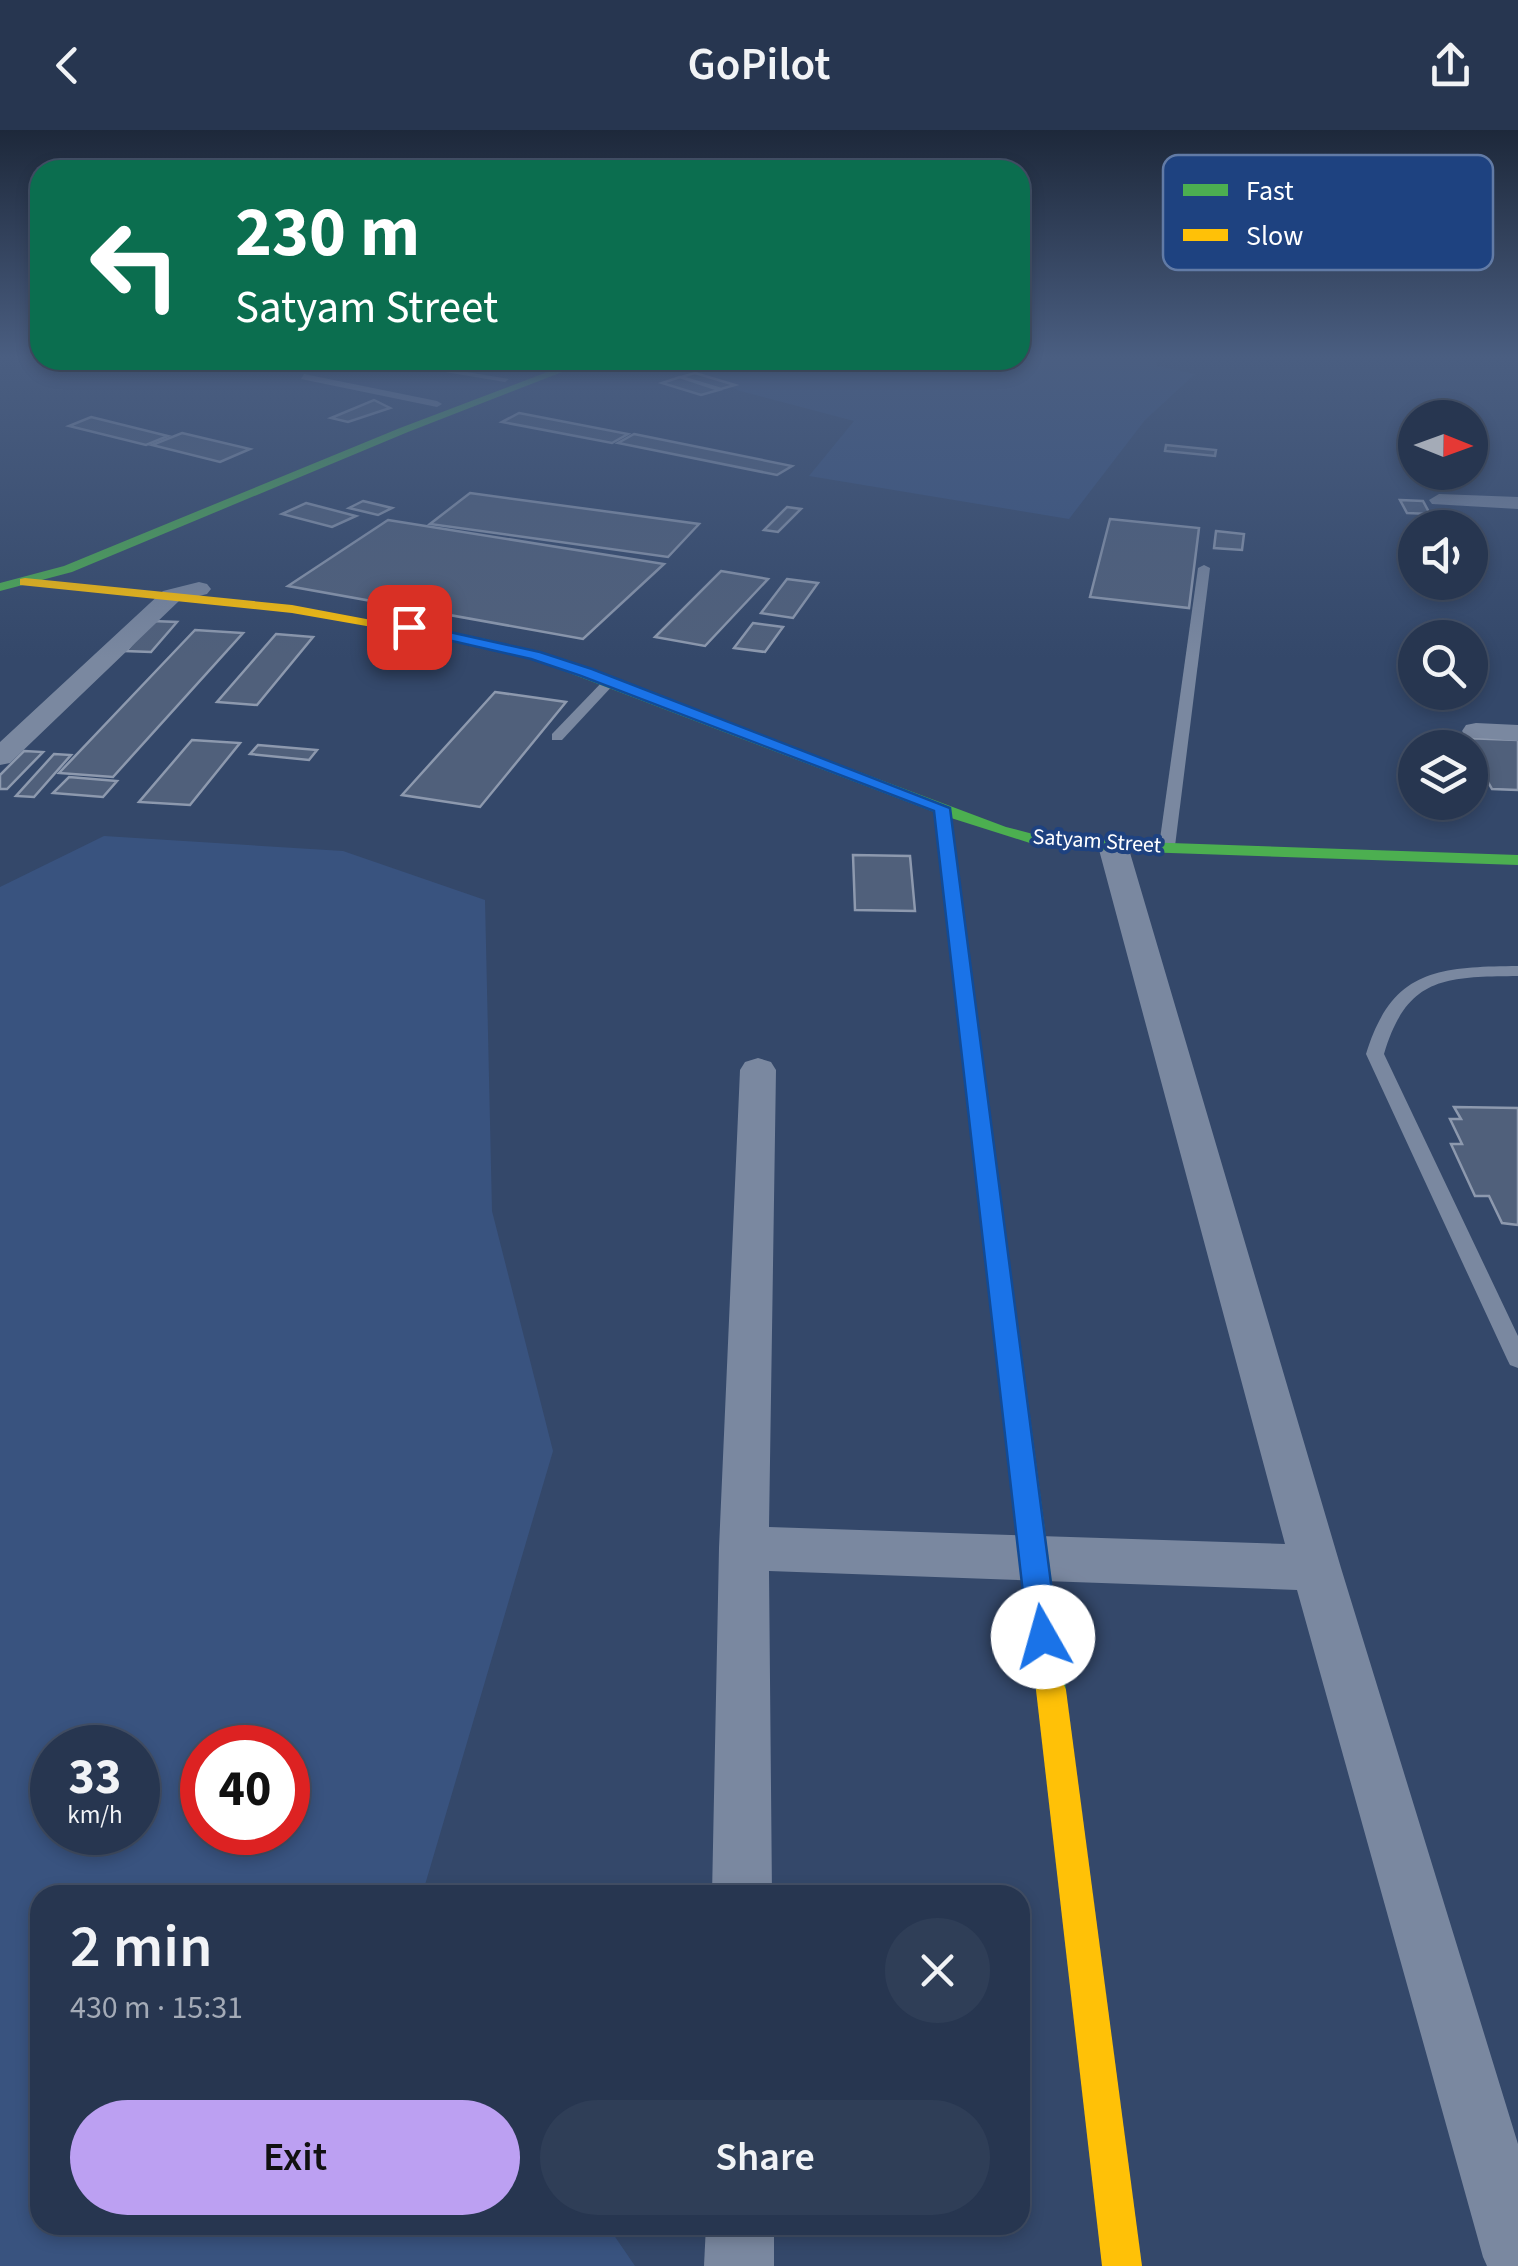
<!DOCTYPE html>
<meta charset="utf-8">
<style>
body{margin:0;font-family:"Source Sans 3",sans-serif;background:#2f3e57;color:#f1f3f6;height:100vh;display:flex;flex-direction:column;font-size:38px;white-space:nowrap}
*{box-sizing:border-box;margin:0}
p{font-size:32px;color:#a4abb7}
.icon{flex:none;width:55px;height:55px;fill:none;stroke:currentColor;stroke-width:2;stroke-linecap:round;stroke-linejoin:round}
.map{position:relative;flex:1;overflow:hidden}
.side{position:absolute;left:30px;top:1755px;width:1000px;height:350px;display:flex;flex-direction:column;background:#273650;border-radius:30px;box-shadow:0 5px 15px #0003,0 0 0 2px #435067}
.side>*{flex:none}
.banner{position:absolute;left:30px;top:30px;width:1000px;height:210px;border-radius:30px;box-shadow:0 5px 15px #0003,0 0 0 2px #435067;background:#0b6e4f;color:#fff;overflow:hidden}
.needle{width:65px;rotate:91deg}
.controls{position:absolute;left:1398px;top:270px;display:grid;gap:20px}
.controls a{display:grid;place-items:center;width:90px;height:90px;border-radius:50%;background:#273650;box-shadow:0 5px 15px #0003,0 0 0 2px #435067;font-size:50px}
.speed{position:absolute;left:30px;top:1595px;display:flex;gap:20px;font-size:50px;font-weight:700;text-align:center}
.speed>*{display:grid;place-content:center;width:130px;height:130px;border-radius:50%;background:#273650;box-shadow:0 5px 15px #0003,0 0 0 2px #435067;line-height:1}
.speed small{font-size:25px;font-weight:400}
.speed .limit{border:15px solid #d22;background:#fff;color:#111}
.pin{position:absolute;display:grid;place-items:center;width:85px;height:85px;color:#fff;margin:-42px;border-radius:20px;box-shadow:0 5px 15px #0006}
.me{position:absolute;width:110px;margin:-55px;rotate:353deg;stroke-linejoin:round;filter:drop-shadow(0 0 8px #0008)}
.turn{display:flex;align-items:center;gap:35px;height:210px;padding:0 40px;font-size:45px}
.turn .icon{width:130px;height:130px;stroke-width:2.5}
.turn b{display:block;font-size:70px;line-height:85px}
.round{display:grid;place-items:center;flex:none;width:105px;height:105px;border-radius:52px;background:#2f3e57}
.summary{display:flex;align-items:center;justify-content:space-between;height:170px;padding:0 40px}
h1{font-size:60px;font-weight:600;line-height:75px}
.action{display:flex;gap:20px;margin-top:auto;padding:20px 40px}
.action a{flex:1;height:115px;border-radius:60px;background:#bca0f2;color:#111;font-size:40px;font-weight:600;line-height:115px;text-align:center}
.action a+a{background:#2f3e57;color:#f1f3f6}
header{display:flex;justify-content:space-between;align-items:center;height:130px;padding:0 40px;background:#273650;font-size:45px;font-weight:600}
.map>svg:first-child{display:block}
</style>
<header><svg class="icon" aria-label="back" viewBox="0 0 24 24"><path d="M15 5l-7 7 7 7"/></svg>GoPilot<svg class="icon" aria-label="share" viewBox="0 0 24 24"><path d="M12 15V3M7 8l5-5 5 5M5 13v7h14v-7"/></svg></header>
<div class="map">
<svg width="1518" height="2136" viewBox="0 0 1518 2136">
<rect width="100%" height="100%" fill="#34486a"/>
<g fill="#39537f" fill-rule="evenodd">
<polygon points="1158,229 1157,236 1195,244 1145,290 1069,389 809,346 854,291 740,261 670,231"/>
<path d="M104 706 343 721 485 770 492 1081 553 1321 422 1765H40V2095H607L635 2136H0V757ZM52 1618H138V1702H52ZM202 1618H288V1702H202Z"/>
</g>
<g fill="#50607b" stroke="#8d99ae" stroke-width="2.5">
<polygon points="695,243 735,255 721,259 681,247"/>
<polygon points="680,247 719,260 701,265 662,253"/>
<polygon points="374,270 390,278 348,292 331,288"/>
<polygon points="519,283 628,304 612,313 502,292"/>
<polygon points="91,287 168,306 146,315 69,296"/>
<polygon points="182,303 250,319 220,332 152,315"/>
<polygon points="634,304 792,336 777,345 618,313"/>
<polygon points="1166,315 1216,320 1215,326 1165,321"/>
<polygon points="470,363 699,394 668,427 430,394"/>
<polygon points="1400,370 1423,371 1430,384 1407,383"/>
<polygon points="363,371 392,378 378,385 349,378"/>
<polygon points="306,373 356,386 332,397 282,384"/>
<polygon points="787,377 801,379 778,402 764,400"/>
<polygon points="1110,389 1199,398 1189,478 1090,467"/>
<polygon points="388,390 664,434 583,509 288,456"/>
<polygon points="1216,401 1244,404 1242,420 1214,418"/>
<polygon points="721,441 768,449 705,516 655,507"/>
<polygon points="787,449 818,453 793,488 761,483"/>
<polygon points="152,491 177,492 151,522 126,521"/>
<polygon points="753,493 783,497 765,522 734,518"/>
<polygon points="195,500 243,503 113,647 59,643"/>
<polygon points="276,504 313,507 257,575 217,572"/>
<polygon points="495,562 566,572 480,677 402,665"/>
<polygon points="1463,608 1518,610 1518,660 1492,659"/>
<polygon points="192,610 240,613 190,675 139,672"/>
<polygon points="258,615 317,620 309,630 250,624"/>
<polygon points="24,621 43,622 7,659 0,659 0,645"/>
<polygon points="54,624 71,625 34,667 16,666"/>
<polygon points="69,647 117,651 103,667 53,663"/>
<polygon points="853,725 910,726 915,781 855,780"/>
<polygon points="1454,977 1518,978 1518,1095 1502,1093 1489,1066 1475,1066 1451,1014 1462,1014 1450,989 1461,989"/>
</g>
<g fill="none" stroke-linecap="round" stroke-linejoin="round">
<g fill="#7a88a0" fill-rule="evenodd">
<polygon points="373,230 394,230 509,249 505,252"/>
<polygon points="304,244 437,271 442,274 437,277 301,249"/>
<polygon points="1204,435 1210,438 1175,716 1167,721 1159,716 1198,438"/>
<polygon points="605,549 616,552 562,610 552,610 552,604"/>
<path d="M1518 836V846C1446 847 1407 846 1384 924L1518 1206V1238L1510 1235 1507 1229 1366 924C1392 839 1438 837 1518 836Z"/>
</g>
<g fill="#7a88a0" fill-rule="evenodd">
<polygon points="1439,364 1518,367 1518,379 1432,374 1429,370"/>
<polygon points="199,452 207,454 211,459 207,464 179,471 10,633 0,635 0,612 163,461"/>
<polygon points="1476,593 1518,595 1518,611 1466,607 1462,601 1466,595"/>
<polygon points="1113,707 1124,710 1128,716 1341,1438 1518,2014 1518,2136 1487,2136 1483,2127 1297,1460 769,1441 772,1765 712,1765 719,1418 740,940 745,932 758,928 771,932 776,940 769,1397 1285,1414 1098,716 1102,710"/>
<polygon points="706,2095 774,2095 774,2136 704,2136"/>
</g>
<g fill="#4caf50" fill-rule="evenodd">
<polygon points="579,230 593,230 408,302 72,442 0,461 0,453 64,436 400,298"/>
<polygon points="481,508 540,522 1006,697 1033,704 1113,711 1518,725 1518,735 1113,721 1033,714 951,688 1066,1560 1062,1570 1051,1575 1040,1570 1036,1560 934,682 530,528 476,515 474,512"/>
</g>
<g fill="#ffc107" fill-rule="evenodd">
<polygon points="25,448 292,475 488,512 481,516 292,483 20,455 20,449"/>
<polygon points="1051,1545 1062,1550 1066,1560 1142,2136 1102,2136 1036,1560 1040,1550"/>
</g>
</g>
<linearGradient id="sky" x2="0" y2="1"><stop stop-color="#1d283a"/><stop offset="0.43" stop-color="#4a5e81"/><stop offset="1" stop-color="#4a5e81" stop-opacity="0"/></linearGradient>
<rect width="1518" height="528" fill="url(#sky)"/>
<polygon fill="#1a73e8" stroke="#114b97" stroke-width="2.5" points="409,493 540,522 592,539 950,678 1058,1507 1054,1517 1043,1521 1033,1517 1028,1507 934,681 581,546 531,529 404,500 404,494"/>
<g text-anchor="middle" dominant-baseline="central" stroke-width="8" stroke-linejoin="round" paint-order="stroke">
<g font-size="22" fill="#fff" stroke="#1e4280">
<text transform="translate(1097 711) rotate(4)">Satyam Street</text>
</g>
</g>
<rect x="1163" y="25" width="330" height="115" rx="15" fill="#1e4280" stroke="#627ba6" stroke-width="2.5"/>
<rect x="1183" y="54" width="45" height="12" fill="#4caf50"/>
<rect x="1183" y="99" width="45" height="12" fill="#ffc107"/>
<g font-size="28" fill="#fff">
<text x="1246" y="70">Fast</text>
<text x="1246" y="115">Slow</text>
</g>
</svg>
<div class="controls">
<a><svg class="needle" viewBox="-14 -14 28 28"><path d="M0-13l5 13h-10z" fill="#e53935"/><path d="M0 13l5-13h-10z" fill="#a4abb7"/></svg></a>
<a><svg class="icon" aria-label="sound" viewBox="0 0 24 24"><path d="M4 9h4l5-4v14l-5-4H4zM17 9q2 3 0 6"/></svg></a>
<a><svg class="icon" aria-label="search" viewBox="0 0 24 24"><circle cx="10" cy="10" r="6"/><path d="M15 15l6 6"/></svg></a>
<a><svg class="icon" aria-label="layers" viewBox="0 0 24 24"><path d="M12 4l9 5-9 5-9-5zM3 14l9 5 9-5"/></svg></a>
</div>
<div class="speed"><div>33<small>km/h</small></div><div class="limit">40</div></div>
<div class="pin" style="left:409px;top:497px;background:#d93025"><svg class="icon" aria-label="arrive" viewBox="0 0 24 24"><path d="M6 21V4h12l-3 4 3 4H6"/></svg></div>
<svg class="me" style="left:1043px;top:1507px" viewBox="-20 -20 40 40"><circle r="19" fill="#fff"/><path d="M0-13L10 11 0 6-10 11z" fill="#1a73e8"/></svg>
<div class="banner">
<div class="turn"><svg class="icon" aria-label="left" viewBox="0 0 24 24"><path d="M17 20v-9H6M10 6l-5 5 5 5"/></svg><div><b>230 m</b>Satyam Street</div></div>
</div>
<section class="side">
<div class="summary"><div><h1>2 min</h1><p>430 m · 15:31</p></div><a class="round"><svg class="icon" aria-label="close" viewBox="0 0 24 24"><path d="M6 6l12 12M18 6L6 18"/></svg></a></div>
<div class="action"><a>Exit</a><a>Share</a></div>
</section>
</div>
